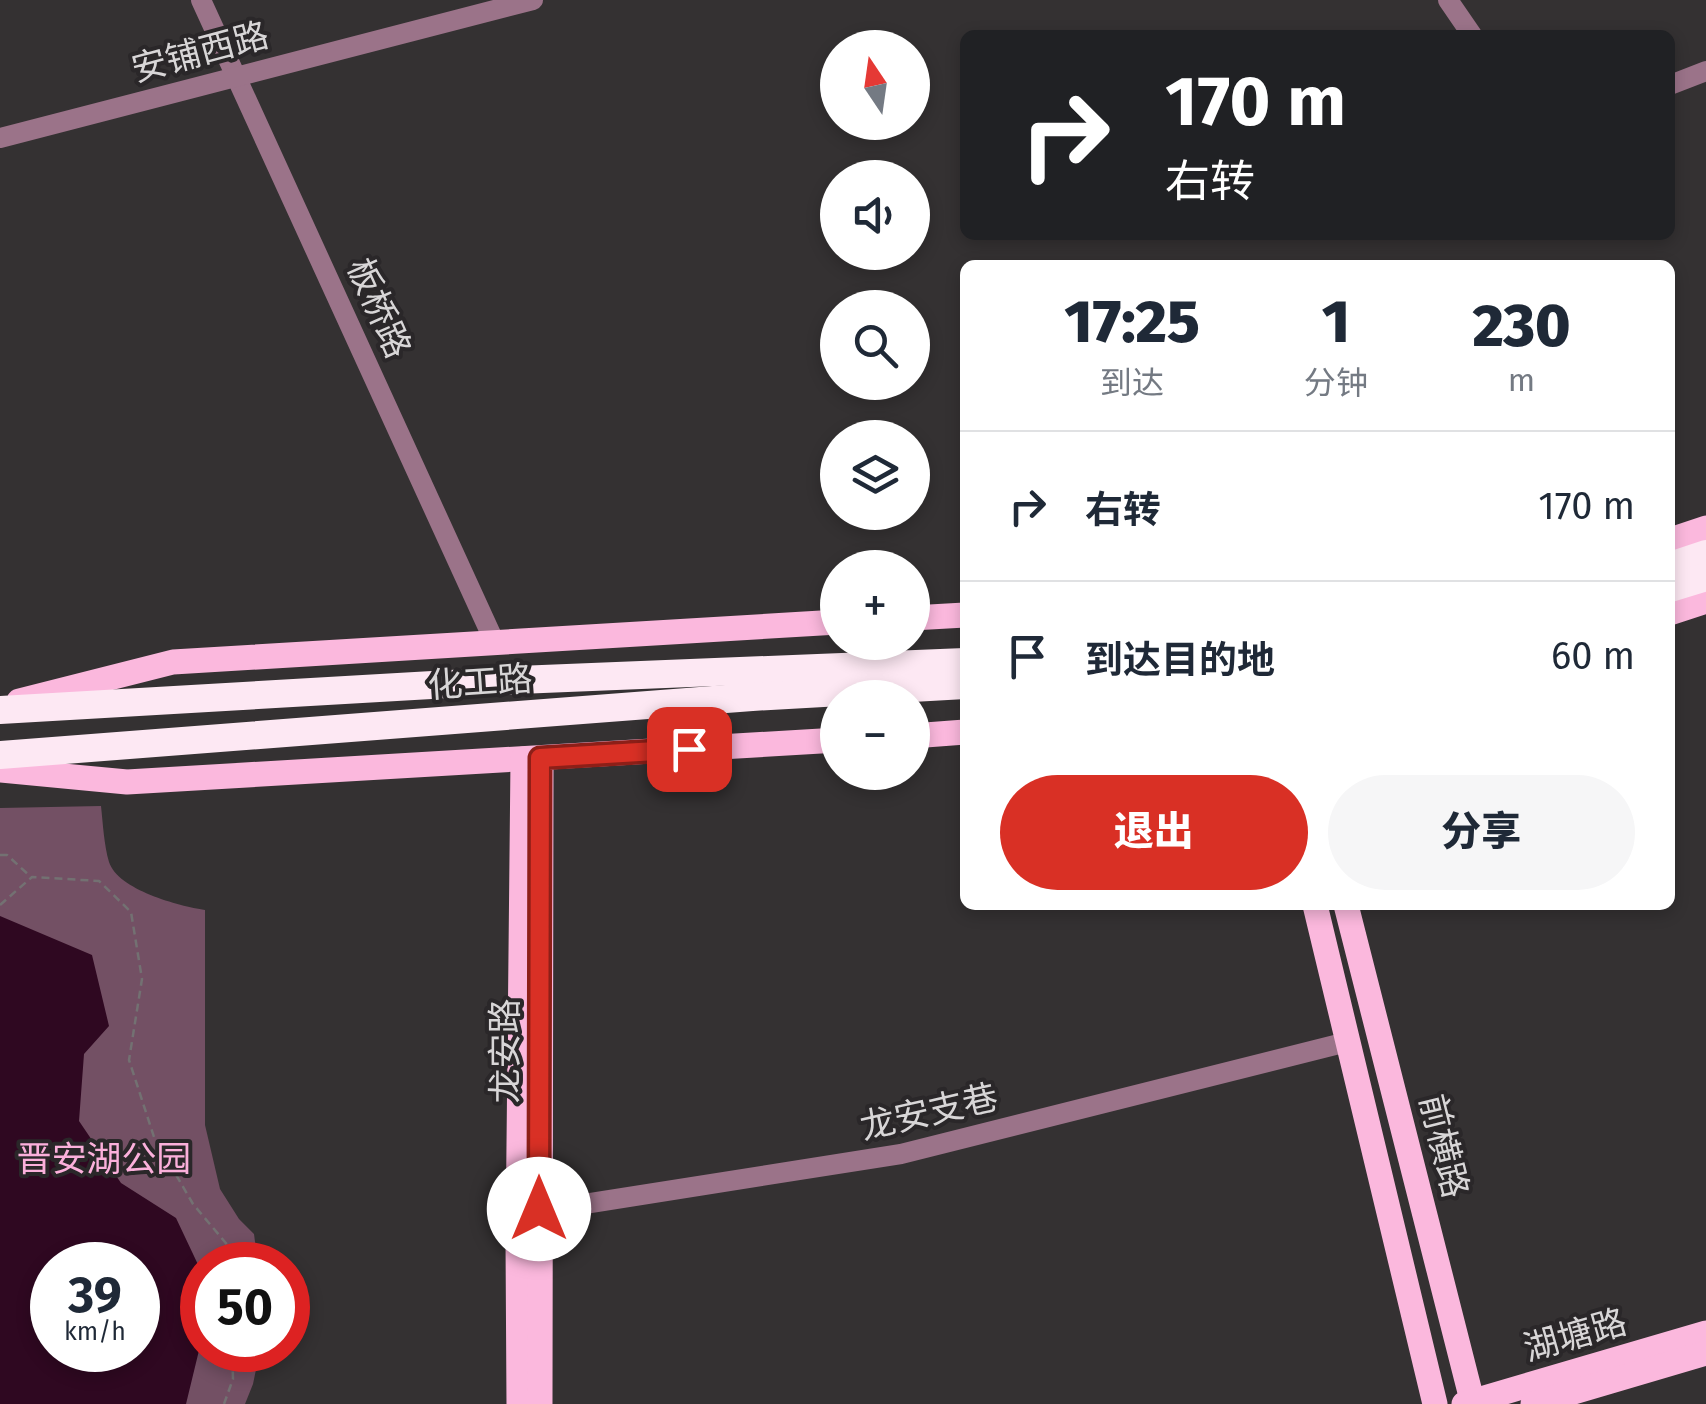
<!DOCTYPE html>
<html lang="zh">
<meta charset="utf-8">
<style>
body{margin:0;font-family:"Fira Sans","Noto Sans SC",sans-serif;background:#f6f6f7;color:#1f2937;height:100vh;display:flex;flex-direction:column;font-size:38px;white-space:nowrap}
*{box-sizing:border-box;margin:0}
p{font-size:32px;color:#747a83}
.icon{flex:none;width:55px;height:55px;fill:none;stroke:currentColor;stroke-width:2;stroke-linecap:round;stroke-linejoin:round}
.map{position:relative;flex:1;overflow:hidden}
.details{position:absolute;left:960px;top:260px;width:715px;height:650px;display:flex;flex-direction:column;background:#fff;border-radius:15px;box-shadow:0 5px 15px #0003}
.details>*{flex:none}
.top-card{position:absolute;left:960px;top:30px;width:715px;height:210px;border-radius:15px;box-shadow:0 5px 15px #0003;background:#202124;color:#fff;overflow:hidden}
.needle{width:65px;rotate:347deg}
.buttons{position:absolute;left:820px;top:30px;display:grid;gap:20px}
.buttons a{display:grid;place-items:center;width:110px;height:110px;border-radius:50%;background:#fff;box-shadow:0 5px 15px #0003;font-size:50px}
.speed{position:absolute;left:30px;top:1242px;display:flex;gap:20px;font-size:50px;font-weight:700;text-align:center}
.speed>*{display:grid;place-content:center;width:130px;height:130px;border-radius:50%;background:#fff;box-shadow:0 5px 15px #0003;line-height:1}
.speed small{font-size:25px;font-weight:400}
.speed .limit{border:15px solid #d22;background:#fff;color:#111}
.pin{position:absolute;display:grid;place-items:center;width:85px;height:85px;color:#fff;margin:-42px;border-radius:20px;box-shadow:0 5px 15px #0006}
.me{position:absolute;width:110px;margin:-55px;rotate:0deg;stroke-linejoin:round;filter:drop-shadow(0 0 8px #0008)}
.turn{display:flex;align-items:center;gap:35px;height:210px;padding:0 40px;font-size:45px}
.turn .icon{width:130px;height:130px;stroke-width:2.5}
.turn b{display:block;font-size:70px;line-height:85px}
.eta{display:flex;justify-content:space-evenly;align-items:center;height:170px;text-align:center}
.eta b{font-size:60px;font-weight:800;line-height:70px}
.action{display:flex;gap:20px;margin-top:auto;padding:20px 40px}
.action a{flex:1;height:115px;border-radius:60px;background:#d93025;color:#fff;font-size:40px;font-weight:800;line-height:115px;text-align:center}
.action a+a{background:#f6f6f7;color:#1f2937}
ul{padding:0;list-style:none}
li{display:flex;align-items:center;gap:30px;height:150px;padding:0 40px;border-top:2px solid #e0e1e3}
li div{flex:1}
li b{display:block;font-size:38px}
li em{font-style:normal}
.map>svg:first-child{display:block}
</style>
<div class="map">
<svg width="1706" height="1404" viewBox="0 0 1706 1404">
<rect width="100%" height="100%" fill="#343132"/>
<path fill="#735064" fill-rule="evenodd" d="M101 806C103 824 104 845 109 862 118 890 179 906 205 910V1125L220 1189 239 1219 254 1234 258 1265H202V1350H260L253 1384 245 1404H0V808ZM52 1265H138V1350H52Z"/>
<path fill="#2f0821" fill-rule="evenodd" d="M0 916 92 955 109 1026 84 1054 79 1121 121 1183 176 1218 202 1273V1338L186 1404H0ZM138 1265V1350H52V1265Z"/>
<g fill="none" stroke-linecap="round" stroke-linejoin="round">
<g stroke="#737172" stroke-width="2.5" stroke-dasharray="8 5" stroke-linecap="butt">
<polyline points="0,855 7,855 30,876"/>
<polyline points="0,905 32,877 99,881 131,912 142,979 129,1060 154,1137 193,1204 230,1248 230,1265"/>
<polyline points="224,1404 233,1379 232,1350"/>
</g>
<g stroke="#9b7389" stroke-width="20">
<polyline points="201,0 495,643"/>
<polyline points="1448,0 1472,35"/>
<polyline points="1670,85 1706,71"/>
<polyline points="0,138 533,0"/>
<polyline points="527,1210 578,1205 901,1154 1347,1042"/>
</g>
<g stroke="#fbb8dd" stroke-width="25">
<polyline points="1670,540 1706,528"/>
<polyline points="1670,613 1706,601"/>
<polyline points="912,618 965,615"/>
<polyline points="19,701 173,662 838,622"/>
<polyline points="912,736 965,732"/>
<polyline points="0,770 127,782 838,740"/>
<polyline points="1315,905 1435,1404"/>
<polyline points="1346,905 1473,1404"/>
<polyline points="519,1404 518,1241 523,759"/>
<polyline points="540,1404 541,758"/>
<polyline points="1464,1404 1706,1333"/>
<polyline points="1533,1404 1706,1353"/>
</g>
<g stroke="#fde8f3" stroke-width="28">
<polyline points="1670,566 1706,554"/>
<polyline points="1670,588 1706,577"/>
<polyline points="0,710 518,680 965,662"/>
<polyline points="0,755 752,697 965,685"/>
</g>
</g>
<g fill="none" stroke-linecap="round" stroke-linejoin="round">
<g stroke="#8d1f18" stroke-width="25">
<polyline id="route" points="539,1209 540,758 689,749"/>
</g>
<use href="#route" stroke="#d93025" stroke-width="18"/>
</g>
<g text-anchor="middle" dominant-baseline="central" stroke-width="8" stroke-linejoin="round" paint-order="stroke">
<g font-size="35" fill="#d8d6d7" stroke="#2a2729">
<text transform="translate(200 52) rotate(-15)">安铺西路</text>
<text transform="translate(379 308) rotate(66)">板桥路</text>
<text transform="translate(480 682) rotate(-4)">化工路</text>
<text transform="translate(505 1051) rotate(-90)">龙安路</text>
<text transform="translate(929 1112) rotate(-13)">龙安支巷</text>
<text transform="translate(1444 1146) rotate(76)">前横路</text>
<text transform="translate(1575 1335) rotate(-16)">湖塘路</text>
</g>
<g font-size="35" fill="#fbb0db" stroke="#2a2729">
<text x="104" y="1159">晋安湖公园</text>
</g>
</g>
</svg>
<div class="buttons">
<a><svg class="needle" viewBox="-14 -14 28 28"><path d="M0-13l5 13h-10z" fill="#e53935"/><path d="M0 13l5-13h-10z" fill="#747a83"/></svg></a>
<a><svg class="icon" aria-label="sound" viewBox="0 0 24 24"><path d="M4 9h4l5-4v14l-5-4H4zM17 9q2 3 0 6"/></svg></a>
<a><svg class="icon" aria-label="search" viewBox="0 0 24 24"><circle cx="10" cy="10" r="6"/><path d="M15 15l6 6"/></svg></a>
<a><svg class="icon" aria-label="layers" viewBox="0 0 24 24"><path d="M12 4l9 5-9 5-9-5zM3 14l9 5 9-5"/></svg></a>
<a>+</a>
<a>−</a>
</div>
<div class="speed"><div>39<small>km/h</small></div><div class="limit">50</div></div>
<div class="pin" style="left:689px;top:749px;background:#d93025"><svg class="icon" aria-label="arrive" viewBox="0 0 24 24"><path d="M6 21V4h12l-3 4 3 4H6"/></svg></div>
<svg class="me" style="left:539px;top:1209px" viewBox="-20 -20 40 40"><circle r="19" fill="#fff"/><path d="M0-13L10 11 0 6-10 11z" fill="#d93025"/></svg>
<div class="top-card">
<div class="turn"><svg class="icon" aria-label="right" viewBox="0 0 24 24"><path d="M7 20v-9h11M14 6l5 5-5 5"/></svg><div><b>170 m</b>右转</div></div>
</div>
<section class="details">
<div class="eta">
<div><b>17:25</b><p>到达</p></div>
<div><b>1</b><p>分钟</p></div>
<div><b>230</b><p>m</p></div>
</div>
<ul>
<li><svg class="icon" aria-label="right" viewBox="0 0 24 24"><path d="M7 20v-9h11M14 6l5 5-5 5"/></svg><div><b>右转</b></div><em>170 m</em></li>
<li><svg class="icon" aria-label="arrive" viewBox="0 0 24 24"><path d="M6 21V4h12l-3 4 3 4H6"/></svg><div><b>到达目的地</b></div><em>60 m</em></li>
</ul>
<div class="action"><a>退出</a><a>分享</a></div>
</section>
</div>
